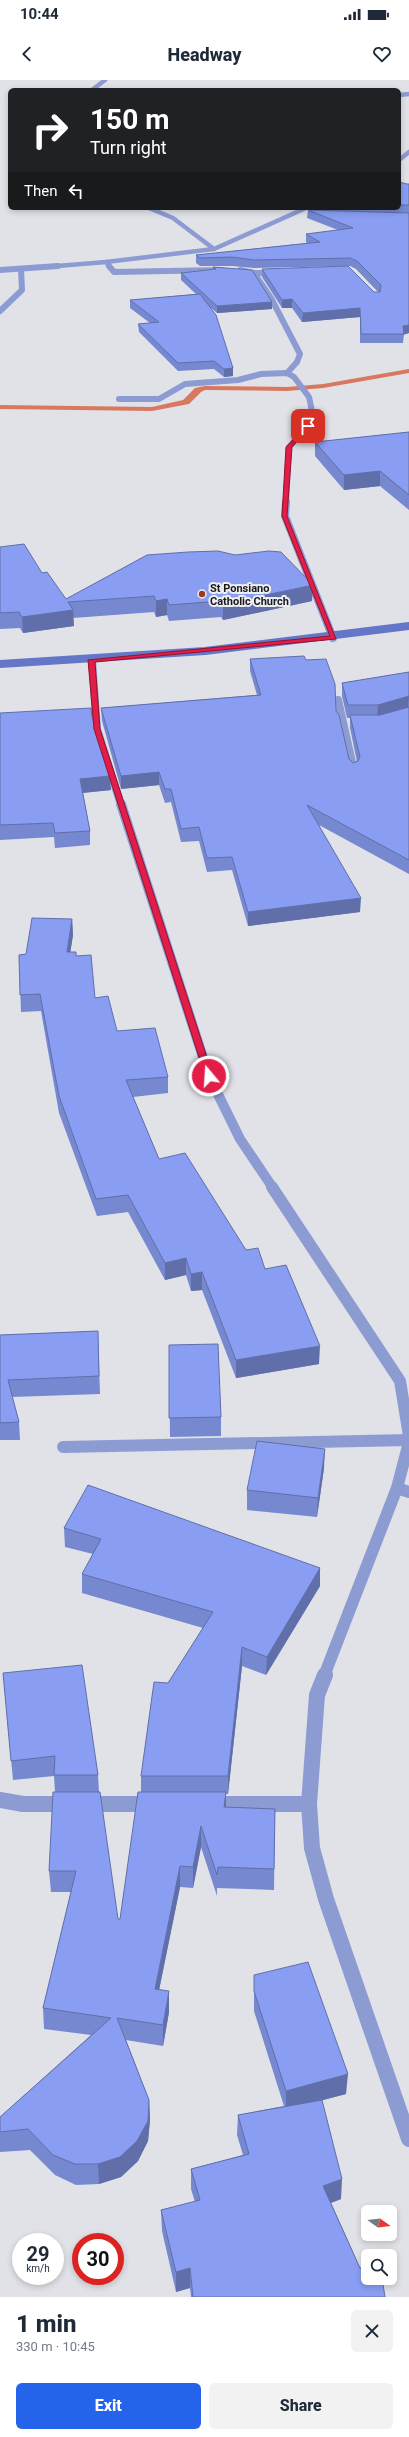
<!DOCTYPE html>
<meta charset="utf-8">
<style>
body{margin:0;font-family:Roboto,sans-serif;background:#f2f2f3;color:#1f2937;height:100vh;display:flex;flex-direction:column;font-size:15px;white-space:nowrap}
*{box-sizing:border-box;margin:0}
p{font-size:13px;color:#747a83}
.icon{flex:none;width:22px;height:22px;fill:none;stroke:currentColor;stroke-width:2;stroke-linecap:round;stroke-linejoin:round}
.map{position:relative;height:2217px;overflow:hidden}
.side{display:flex;flex-direction:column;background:#fff;flex:1}
.side>*{flex:none}
.hud{position:absolute;left:8px;top:8px;width:393px;height:122px;border-radius:6px;box-shadow:0 2px 6px #0003;background:#202124;color:#fff;overflow:hidden}
.needle{width:26px;rotate:104deg}
.buttons{position:absolute;left:361px;top:2125px;display:grid;gap:8px}
.buttons a{display:grid;place-items:center;width:36px;height:36px;border-radius:6px;background:#fff;box-shadow:0 2px 6px #0003;font-size:20px}
.speed{position:absolute;left:12px;top:2153px;display:flex;gap:8px;font-size:20px;font-weight:700;text-align:center}
.speed>*{display:grid;place-content:center;width:52px;height:52px;border-radius:50%;background:#fff;box-shadow:0 2px 6px #0003;line-height:1}
.speed small{font-size:10px;font-weight:400}
.speed .limit{border:6px solid #d22;background:#fff;color:#111}
.pin{position:absolute;display:grid;place-items:center;width:34px;height:34px;color:#fff;margin:-17px;border-radius:8px;box-shadow:0 2px 6px #0006}
.me{position:absolute;width:44px;margin:-22px;rotate:342deg;stroke-linejoin:round;filter:drop-shadow(0 0 3px #0008)}
.turn{display:flex;align-items:center;gap:14px;height:84px;padding:0 16px;font-size:18px}
.turn .icon{width:52px;height:52px;stroke-width:2.5}
.turn b{display:block;font-size:28px;line-height:34px}
.then{display:flex;align-items:center;height:38px;padding:0 16px;background:#0003;gap:8px;font-size:15px}
.round{display:grid;place-items:center;flex:none;width:42px;height:42px;border-radius:6px;background:#f2f2f3}
.head{display:flex;align-items:center;justify-content:space-between;height:68px;padding:0 16px}
h1{font-size:24px;font-weight:800;line-height:30px}
.primary-button{display:flex;gap:8px;margin-top:auto;padding:8px 16px}
.primary-button a{flex:1;height:46px;border-radius:6px;background:#2563eb;color:#fff;font-size:16px;font-weight:800;line-height:46px;text-align:center}
.primary-button a+a{background:#f2f2f3;color:#1f2937}
.status{display:flex;justify-content:space-between;align-items:center;height:28px;padding:0 20px;background:#fff;direction:ltr}
.status svg{height:11px;fill:currentColor}
header{display:flex;justify-content:space-between;align-items:center;height:52px;padding:0 16px;background:#fff;font-size:18px;font-weight:800}
.map>svg:first-child{display:block}
</style>
<div class="status"><b>10:44</b><svg viewBox="0 0 49 12"><path d="M0 12V9h3v3zM5 12V6h3v6zM10 12V3h3v9zM15 12V0h3v12zM26 1h20v11H26zM47 4h2v5h-2z"/></svg></div>
<header><svg class="icon" aria-label="back" viewBox="0 0 24 24"><path d="M15 5l-7 7 7 7"/></svg>Headway<svg class="icon" aria-label="heart" viewBox="0 0 24 24"><path d="M12 20l-8-8c-3-5 5-10 8-4 3-6 11-1 8 4z"/></svg></header>
<div class="map">
<svg width="409" height="2217" viewBox="0 0 409 2217">
<rect width="100%" height="100%" fill="#e0e2e8"/>
<g fill="none" stroke-linecap="round" stroke-linejoin="round">
<polygon fill="#d8795f" fill-rule="evenodd" points="409,289 409,293 323,308 287,311 205,310 201,312 189,324 152,331 0,329 0,325 152,327 183,320 195,308 205,306 287,307 323,304"/>
<polyline stroke="#8c9bd2" stroke-width="6" points="254,193 277,193"/>
<polyline stroke="#8c9bd2" stroke-width="12" points="63,1367 409,1360"/>
<g stroke="#8c9bd2" stroke-width="4.5">
<polyline points="92,10 105,0"/>
<polyline points="399,15 409,14"/>
<polyline points="399,80 409,72"/>
<polyline points="149,128 173,138 214,169"/>
<polyline points="106,182 110,187"/>
<polyline points="45,187 106,182 214,169 306,128"/>
</g>
<g stroke="#8c9bd2" stroke-width="6">
<polyline points="109,186 114,192 221,190"/>
<polyline points="0,190 58,186"/>
<polyline points="240,190 254,193 271,218 300,274 297,282 287,293"/>
<polyline points="0,231 22,210 21,189"/>
<polyline points="119,319 159,319 185,304 238,300 261,294 287,293 294,297 309,317 313,336 309,346 289,367 286,423"/>
</g>
<g stroke="#8c9bd2" stroke-width="8">
<polyline points="286,422 285,436 333,558"/>
<polyline points="92,580 97,649 121,725"/>
<polyline points="338,620 354,691"/>
</g>
<polyline stroke="#8c9bd2" stroke-width="10" points="121,724 209,996 240,1059 273,1108"/>
<g stroke="#8c9bd2" stroke-width="12">
<polyline points="272,1107 400,1301 409,1356"/>
<polyline points="397,1408 409,1412"/>
<polyline points="324,1596 397,1408 409,1362"/>
</g>
<g stroke="#8c9bd2" stroke-width="16">
<polyline points="325,1595 317,1615 309,1724 312,1768 326,1819 409,2059"/>
<polyline points="0,1720 23,1724 66,1724"/>
<polyline points="87,1724 150,1724"/>
<polyline points="211,1724 309,1724"/>
</g>
<polyline stroke="#6376c7" stroke-width="8" points="0,584 205,571 409,546"/>
</g>
<g fill="#7688d0">
<polygon points="399,102 407,104 409,104 409,253 404,254 403,263 360,263 360,237 302,242 292,228 282,228 262,197 262,189 374,212 378,212 356,189 350,186 254,188 232,186 200,186 196,183 196,175 307,163 306,162 306,154 338,150 307,138 308,130 309,130 309,128 399,128"/>
<polygon points="213,187 272,222 272,229 217,233 210,227 233,288 233,296 224,297 214,289 178,291 139,252 138,244 150,243 130,228 130,220 196,214 181,200 181,193 213,190"/>
<polygon points="409,352 409,430 380,406 344,410 315,376 315,362"/>
<polygon points="0,467 42,493 66,519 147,475 312,521 223,540 221,537 169,541 167,535 156,537 154,532 73,538 74,546 23,553 20,548 0,549"/>
<polygon points="250,579 306,580 336,631 349,679 353,683 357,682 350,648 350,638 347,638 342,616 342,603 409,592 409,794 319,745 360,832 248,846 232,790 207,792 199,761 181,762 171,722 165,723 159,705 121,709 102,641 101,628 257,615 250,591"/>
<polygon points="0,633 92,637 111,710 83,713 90,751 90,765 55,768 54,757 0,760"/>
<polygon points="72,839 73,855 70,872 76,876 95,918 117,951 168,997 168,1013 133,1017 159,1079 265,1189 319,1284 236,1298 202,1210 191,1211 186,1195 165,1200 128,1132 97,1136 59,1033 41,931 21,932 19,875 26,874"/>
<polygon points="98,1251 100,1314 12,1317 19,1342 20,1360 0,1360 0,1255"/>
<polygon points="169,1265 221,1337 221,1356 170,1357"/>
<polygon points="324,1388 317,1437 247,1430 247,1410"/>
<polygon points="64,1448 320,1488 320,1506 266,1595 242,1586 228,1714 226,1714 226,1727 275,1729 274,1810 217,1808 217,1816 201,1767 193,1808 180,1807 159,1910 169,1932 163,1966 126,1960 149,2020 150,2040 148,2061 138,2081 121,2097 99,2104 76,2105 55,2095 30,2070 0,2072 0,2037 91,1955 44,1949 43,1928 71,1812 51,1812 49,1791 55,1712 54,1696 13,1700 3,1593 98,1695 99,1712 118,1839 120,1839 141,1712 141,1696 168,1603 203,1548 82,1513 82,1494 93,1474 65,1467"/>
<polygon points="254,1895 346,2014 322,2020 341,2119 331,2123 360,2188 385,2217 191,2217 190,2208 176,2212 162,2151 161,2130 195,2122 191,2109 191,2089 243,2075 237,2055 238,2035 284,2026 254,1931"/>
</g>
<g fill="#606fa9">
<polygon points="292,219 292,228 282,228 282,220"/>
<polygon points="272,222 272,229 217,233 217,226"/>
<polygon points="360,228 360,237 302,242 303,233"/>
<polygon points="409,245 409,253 403,255 403,246"/>
<polygon points="233,288 233,296 224,297 224,289"/>
<polygon points="380,391 380,406 344,410 344,395"/>
<polygon points="313,505 312,521 223,540 223,524"/>
<polygon points="167,519 167,535 156,537 156,521"/>
<polygon points="73,530 74,546 23,553 22,537"/>
<polygon points="409,616 408,629 377,638 378,625"/>
<polygon points="159,692 159,705 121,709 121,696"/>
<polygon points="110,696 111,710 81,713 80,699"/>
<polygon points="361,818 360,832 248,846 248,832"/>
<polygon points="72,839 73,855 68,888 67,872"/>
<polygon points="186,1178 186,1195 165,1200 165,1183"/>
<polygon points="202,1192 202,1210 191,1211 191,1194"/>
<polygon points="320,1266 319,1284 236,1298 236,1280"/>
<polygon points="325,1369 324,1388 317,1437 318,1418"/>
<polygon points="320,1488 320,1506 266,1595 267,1577"/>
<polygon points="242,1567 242,1586 228,1714 228,1696"/>
<polygon points="226,1712 226,1734 224,1727"/>
<polygon points="201,1746 201,1767 193,1808 193,1787"/>
<polygon points="180,1786 180,1807 155,1930 155,1909"/>
<polygon points="169,1911 169,1932 163,1966 163,1945"/>
<polygon points="348,1994 346,2014 286,2030 286,2011"/>
<polygon points="149,2020 150,2040 148,2061 138,2081 121,2097 99,2104 98,2084"/>
<polygon points="342,2099 341,2119 322,2126 323,2106"/>
<polygon points="190,2188 190,2208 176,2212 176,2192"/>
</g>
<g fill="#899ef2" stroke="#606fa9">
<polygon points="399,102 407,104 409,104 409,125 399,125"/>
<polygon points="308,130 409,133 409,245 403,246 404,254 361,254 360,228 303,233 292,219 282,220 262,189 348,186 374,212 380,212 381,205 357,181 350,178 254,180 232,177 200,178 196,175 320,162 306,154 353,148"/>
<polygon points="213,187 252,190 272,222 217,226 181,193 216,189"/>
<polygon points="200,214 216,235 233,288 224,289 214,281 178,283 138,244 159,242 130,220"/>
<polygon points="409,352 409,415 380,391 344,395 315,362"/>
<polygon points="24,464 42,493 47,492 66,519 147,475 188,472 218,471 235,475 269,471 281,472 313,505 223,524 221,521 169,525 167,519 156,521 154,516 68,522 73,530 22,537 19,532 0,533 0,467"/>
<polygon points="304,576 306,580 326,579 335,604 336,631 339,635 349,679 353,683 358,681 360,677 350,635 380,635 409,627 409,780 307,725 361,818 248,832 232,777 207,778 199,747 181,749 171,709 165,709 159,692 121,696 101,628 261,615 250,579"/>
<polygon points="409,592 409,616 378,625 348,625 342,603"/>
<polygon points="91,628 92,637 110,696 80,699 90,751 55,753 53,743 0,745 0,633"/>
<polygon points="32,838 72,839 67,872 76,872 76,876 91,875 95,918 108,916 117,951 155,948 168,997 126,1000 159,1079 185,1073 246,1170 258,1168 265,1189 286,1185 320,1266 236,1280 202,1192 191,1194 186,1178 165,1183 128,1115 96,1119 59,1016 40,914 20,915 19,875 26,874"/>
<polygon points="98,1251 99,1296 8,1300 19,1342 0,1343 0,1255"/>
<polygon points="218,1264 221,1337 169,1338 169,1265"/>
<polygon points="257,1361 325,1369 318,1418 247,1410"/>
<polygon points="88,1405 320,1488 267,1577 242,1567 228,1696 141,1696 154,1602 168,1603 213,1532 82,1494 101,1459 64,1448"/>
<polygon points="82,1585 98,1695 54,1695 55,1676 11,1681 3,1593"/>
<polygon points="53,1712 100,1712 118,1839 120,1839 138,1712 226,1712 224,1727 275,1729 274,1789 218,1787 217,1795 201,1746 193,1787 180,1786 155,1909 169,1911 163,1945 117,1938 149,2020 148,2041 137,2061 120,2077 98,2084 75,2084 53,2075 28,2049 0,2052 0,2037 111,1938 43,1928 76,1791 49,1791"/>
<polygon points="308,1882 348,1994 286,2011 254,1911 254,1895"/>
<polygon points="322,2020 342,2099 323,2106 360,2188 368,2187 368,2198 382,2198 385,2217 193,2217 190,2188 176,2192 161,2130 200,2120 191,2089 249,2074 238,2035"/>
</g>
<polygon fill="#e11d48" stroke="#92132f" points="307,345 311,346 292,367 287,436 336,559 95,582 100,649 213,996 209,998 205,996 94,649 88,580 330,556 282,436 286,367"/>
<circle fill="#a1391c" stroke="#eeeff5" stroke-width="1.5" cx="202" cy="514" r="4"/>
<g text-anchor="middle" dominant-baseline="central" stroke-width="4" stroke-linejoin="round" paint-order="stroke">
<g font-size="11" font-weight="bold" fill="#18191b" stroke="#eeeff5" text-anchor="start">
<text x="210" y="508">St Ponsiano<tspan x="210" dy="13">Catholic Church</tspan></text>
</g>
</g>
</svg>
<div class="buttons">
<a><svg class="needle" viewBox="-14 -14 28 28"><path d="M0-13l5 13h-10z" fill="#e53935"/><path d="M0 13l5-13h-10z" fill="#747a83"/></svg></a>
<a><svg class="icon" aria-label="search" viewBox="0 0 24 24"><circle cx="10" cy="10" r="6"/><path d="M15 15l6 6"/></svg></a>
</div>
<div class="speed"><div>29<small>km/h</small></div><div class="limit">30</div></div>
<div class="pin" style="left:308px;top:346px;background:#d93025"><svg class="icon" aria-label="arrive" viewBox="0 0 24 24"><path d="M6 21V4h12l-3 4 3 4H6"/></svg></div>
<svg class="me" style="left:209px;top:996px" viewBox="-20 -20 40 40"><circle r="17" fill="#e11d48" stroke="#fff" stroke-width="3"/><path d="M0-11L8 9 0 5-8 9z" fill="#fff"/></svg>
<div class="hud">
<div class="turn"><svg class="icon" aria-label="right" viewBox="0 0 24 24"><path d="M7 20v-9h11M14 6l5 5-5 5"/></svg><div><b>150 m</b>Turn right</div></div>
<div class="then">Then<svg class="icon" aria-label="left" viewBox="0 0 24 24"><path d="M17 20v-9H6M10 6l-5 5 5 5"/></svg></div>
</div>
</div>
<section class="side">
<div class="head"><div><h1>1 min</h1><p>330 m · 10:45</p></div><a class="round"><svg class="icon" aria-label="close" viewBox="0 0 24 24"><path d="M6 6l12 12M18 6L6 18"/></svg></a></div>
<div class="primary-button"><a>Exit</a><a>Share</a></div>
</section>
